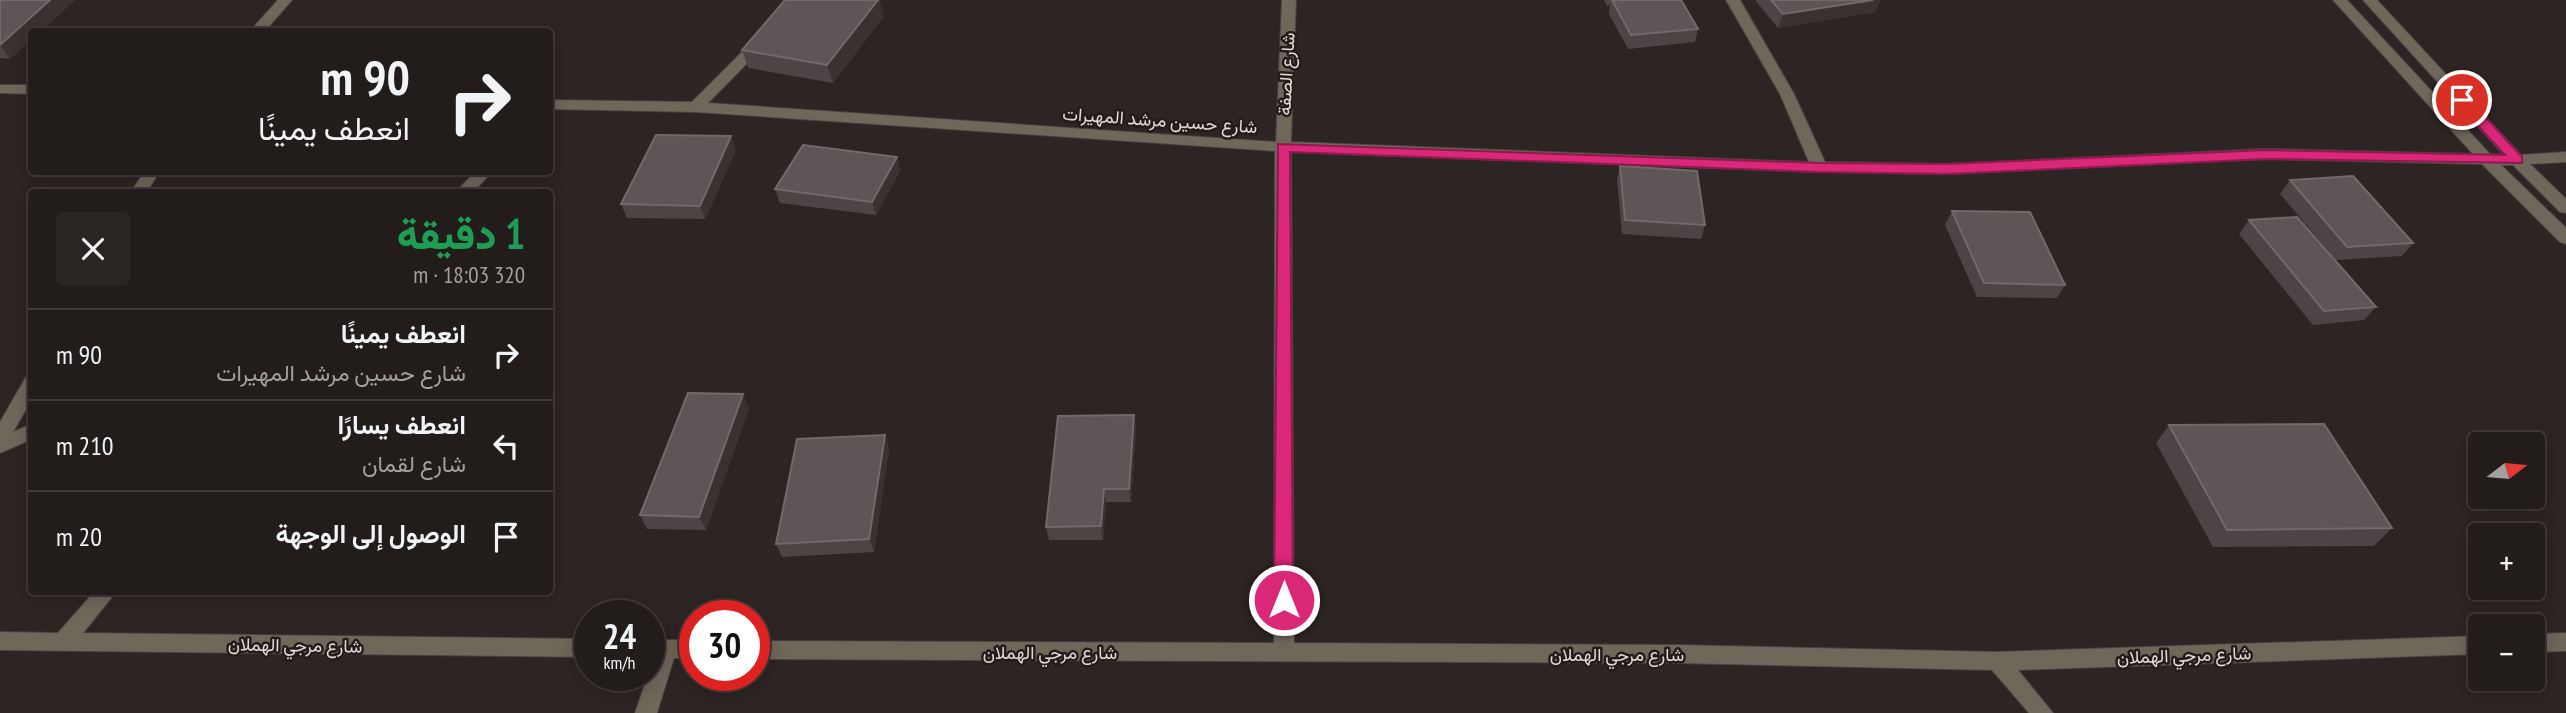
<!DOCTYPE html>
<html lang="ar">
<meta charset="utf-8">
<style>
body{margin:0;font-family:"PT Sans Narrow",Vazirmatn,sans-serif;background:#2a2523;color:#f1f3f6;direction:rtl;height:100vh;display:flex;flex-direction:column;font-size:26px;white-space:nowrap}
*{box-sizing:border-box;margin:0}
p{font-size:23px;color:#a2a1a2}
.icon{flex:none;width:38px;height:38px;fill:none;stroke:currentColor;stroke-width:2;stroke-linecap:round;stroke-linejoin:round}
.map{position:relative;flex:1;overflow:hidden;direction:ltr}
.panel{position:absolute;left:28px;top:189px;width:525px;height:406px;display:flex;flex-direction:column;background:#221c1a;border-radius:7px;box-shadow:0 4px 18px #0003,0 0 0 2px #3f3a39;direction:rtl}
.panel>*{flex:none}
.banner{position:absolute;left:28px;top:28px;width:525px;height:147px;border-radius:7px;box-shadow:0 4px 18px #0003,0 0 0 2px #3f3a39;direction:rtl;background:#221c1a;color:#f1f3f6;overflow:hidden}
.needle{width:46px;rotate:74deg}
.fabs{position:absolute;left:2468px;top:432px;display:grid;gap:14px}
.fabs a{display:grid;place-items:center;width:77px;height:77px;border-radius:7px;background:#221c1a;box-shadow:0 4px 18px #0003,0 0 0 2px #3f3a39;font-size:35px}
.speed{position:absolute;left:574px;top:600px;display:flex;gap:14px;font-size:35px;font-weight:700;text-align:center}
.speed>*{display:grid;place-content:center;width:91px;height:91px;border-radius:50%;background:#221c1a;box-shadow:0 4px 18px #0003,0 0 0 2px #3f3a39;line-height:1}
.speed small{font-size:18px;font-weight:400}
.speed .limit{border:10px solid #d22;background:#fff;color:#111}
.pin{position:absolute;display:grid;place-items:center;width:60px;height:60px;color:#fff;margin:-30px;border:4px solid #fff;border-radius:50%;box-shadow:0 2px 7px #0007}
.me{position:absolute;width:77px;margin:-38px;rotate:0deg;stroke-linejoin:round;filter:drop-shadow(0 0 5px #0008)}
.turn{display:flex;align-items:center;gap:24px;height:147px;padding:0 28px;font-size:32px}
.turn .icon{width:91px;height:91px;stroke-width:2.5}
.turn b{display:block;font-size:49px;line-height:60px}
.round{display:grid;place-items:center;flex:none;width:74px;height:74px;border-radius:7px;background:#2a2523}
.summary{display:flex;align-items:center;justify-content:space-between;height:119px;padding:0 28px}
h1{font-size:42px;font-weight:800;line-height:52px;color:#1e9e55}
ul{padding:0;list-style:none}
li{display:flex;align-items:center;gap:21px;height:91px;padding:0 28px;border-top:2px solid #3f3a39}
li div{flex:1}
li b{display:block;font-size:26px}
li em{font-style:normal}
.map>svg:first-child{display:block}
</style>
<div class="map">
<svg width="2566" height="713" viewBox="0 0 2566 713">
<rect width="100%" height="100%" fill="#2d2523"/>
<g fill="none" stroke-linecap="round" stroke-linejoin="round">
<g stroke="#4a4240" stroke-width="2">
<g id="minor">
<polygon points="278,0 292,0 264,32 249,32"/>
<polygon points="1282,0 1296,0 1291,142 1809,162 1780,94 1726,0 1740,0 1794,94 1825,162 1947,164 2266,149 2473,154 2333,0 2347,0 2490,154 2504,155 2363,0 2377,0 2521,155 2566,152 2566,162 2530,164 2566,199 2566,213 2560,212 2513,165 2501,165 2566,228 2566,244 2560,242 2482,164 2266,159 1947,174 1819,172 1291,152 1294,643 1676,645 1997,652 2480,636 2480,654 2018,670 2053,713 2029,713 1992,670 1676,663 754,659 754,641 1274,643 1275,151 696,112 550,109 550,100 692,102 755,39 765,39 765,45 708,103 1276,142"/>
<polygon points="0,85 32,85 32,94 0,93"/>
<polygon points="144,172 159,172 147,192 131,192"/>
<polygon points="475,172 492,172 473,192 456,192"/>
<polygon points="32,375 32,399 13,432 32,424 32,439 0,453 0,422 26,377"/>
<polygon points="94,592 116,592 83,633 590,639 590,657 0,650 0,632 58,633"/>
<polygon points="2566,633 2566,651 2532,652 2532,634"/>
<polygon points="649,640 695,640 695,658 674,658 657,713 635,713 654,658 649,658"/>
</g>
</g>
<use href="#minor" fill="#70675b" fill-rule="evenodd"/>
</g>
<g fill="#4d4446">
<polygon points="0,0 75,0 10,59 0,58"/>
<polygon points="1604,0 1681,0 1698,29 1695,42 1628,49 1609,14 1610,5 1607,6"/>
<polygon points="1755,0 1880,0 1876,12 1778,28"/>
<polygon points="884,16 833,83 748,68 742,50"/>
<polygon points="736,150 705,219 627,218 621,204"/>
<polygon points="897,157 900,171 876,215 780,203 775,189"/>
<polygon points="1620,166 1705,225 1701,239 1622,234 1617,180"/>
<polygon points="2290,180 2413,243 2402,256 2336,260 2280,194"/>
<polygon points="1952,211 2065,285 2057,298 1977,297 1945,225"/>
<polygon points="2249,220 2376,307 2364,320 2313,325 2239,234"/>
<polygon points="749,408 706,530 647,529 640,515"/>
<polygon points="1134,415 1136,429 1131,502 1106,502 1103,540 1049,540 1046,527"/>
<polygon points="2169,425 2392,528 2374,546 2213,547 2156,443"/>
<polygon points="885,435 889,449 874,552 782,557 776,544"/>
</g>
<g fill="#3a3131">
<polygon points="50,0 75,0 40,32 32,32 32,40 10,59 0,45"/>
<polygon points="878,0 880,0 884,16 833,83 827,65"/>
<polygon points="1873,0 1880,0 1876,12 1778,28 1783,14"/>
<polygon points="731,136 736,150 705,219 700,206"/>
<polygon points="897,157 900,171 876,215 872,202"/>
<polygon points="743,394 749,408 706,530 699,517"/>
<polygon points="1134,415 1136,429 1131,502 1129,489"/>
<polygon points="885,435 889,449 874,552 869,539"/>
<polygon points="1104,489 1106,502 1103,540 1101,526"/>
</g>
<g fill="#5d5556" stroke="#716a6a" stroke-width="2">
<polygon points="0,0 50,0 0,45"/>
<polygon points="785,0 878,0 827,65 742,50"/>
<polygon points="1612,0 1681,0 1698,29 1631,35"/>
<polygon points="1771,0 1873,0 1783,14"/>
<polygon points="656,135 731,136 700,206 621,204"/>
<polygon points="803,145 897,157 872,202 775,189"/>
<polygon points="1620,166 1697,171 1705,225 1625,220"/>
<polygon points="2353,176 2413,243 2347,247 2290,180"/>
<polygon points="1952,211 2030,212 2065,285 1984,283"/>
<polygon points="2297,217 2376,307 2324,311 2249,220"/>
<polygon points="688,393 743,394 699,517 640,515"/>
<polygon points="1134,415 1129,489 1104,489 1101,526 1046,527 1058,416"/>
<polygon points="2324,424 2392,528 2227,530 2169,425"/>
<polygon points="885,435 869,539 776,544 797,439"/>
</g>
<polygon fill="#db2777" stroke="#8e194d" stroke-width="2" points="2462,96 2467,97 2522,157 2522,163 2266,159 1947,174 1819,172 1290,152 1293,600 1290,605 1284,608 1277,605 1274,600 1278,144 1819,163 1947,164 2266,150 2505,155 2457,103 2457,97"/>
<g text-anchor="middle" dominant-baseline="central" stroke-width="5" stroke-linejoin="round" paint-order="stroke">
<g font-size="18" fill="#e0dbd9" stroke="#231c19">
<text transform="translate(1286 74) rotate(-87)">شارع الصفة</text>
<text transform="translate(1160 120) rotate(4)">شارع حسين مرشد المهيرات</text>
<text transform="translate(295 645) rotate(1)">شارع مرجي الهملان</text>
<text x="1050" y="652">شارع مرجي الهملان</text>
<text x="1617" y="654">شارع مرجي الهملان</text>
<text transform="translate(2184 655) rotate(-2)">شارع مرجي الهملان</text>
</g>
</g>
</svg>
<div class="fabs">
<a><svg class="needle" viewBox="-14 -14 28 28"><path d="M0-13l5 13h-10z" fill="#e53935"/><path d="M0 13l5-13h-10z" fill="#a2a1a2"/></svg></a>
<a>+</a>
<a>−</a>
</div>
<div class="speed"><div>24<small>km/h</small></div><div class="limit">30</div></div>
<div class="pin" style="left:2462px;top:100px;background:#d93025"><svg class="icon" aria-label="arrive" viewBox="0 0 24 24"><path d="M6 21V4h12l-3 4 3 4H6"/></svg></div>
<svg class="me" style="left:1284px;top:600px" viewBox="-20 -20 40 40"><circle r="17" fill="#db2777" stroke="#fff" stroke-width="3"/><path d="M0-11L8 9 0 5-8 9z" fill="#fff"/></svg>
<div class="banner">
<div class="turn"><svg class="icon" aria-label="right" viewBox="0 0 24 24"><path d="M7 20v-9h11M14 6l5 5-5 5"/></svg><div><b>90 m</b>انعطف يمينًا</div></div>
</div>
<section class="panel">
<div class="summary"><div><h1>1 دقيقة</h1><p>320 m · 18:03</p></div><a class="round"><svg class="icon" aria-label="close" viewBox="0 0 24 24"><path d="M6 6l12 12M18 6L6 18"/></svg></a></div>
<ul>
<li><svg class="icon" aria-label="right" viewBox="0 0 24 24"><path d="M7 20v-9h11M14 6l5 5-5 5"/></svg><div><b>انعطف يمينًا</b><p>شارع حسين مرشد المهيرات</p></div><em>90 m</em></li>
<li><svg class="icon" aria-label="left" viewBox="0 0 24 24"><path d="M17 20v-9H6M10 6l-5 5 5 5"/></svg><div><b>انعطف يسارًا</b><p>شارع لقمان</p></div><em>210 m</em></li>
<li><svg class="icon" aria-label="arrive" viewBox="0 0 24 24"><path d="M6 21V4h12l-3 4 3 4H6"/></svg><div><b>الوصول إلى الوجهة</b></div><em>20 m</em></li>
</ul>
</section>
</div>
